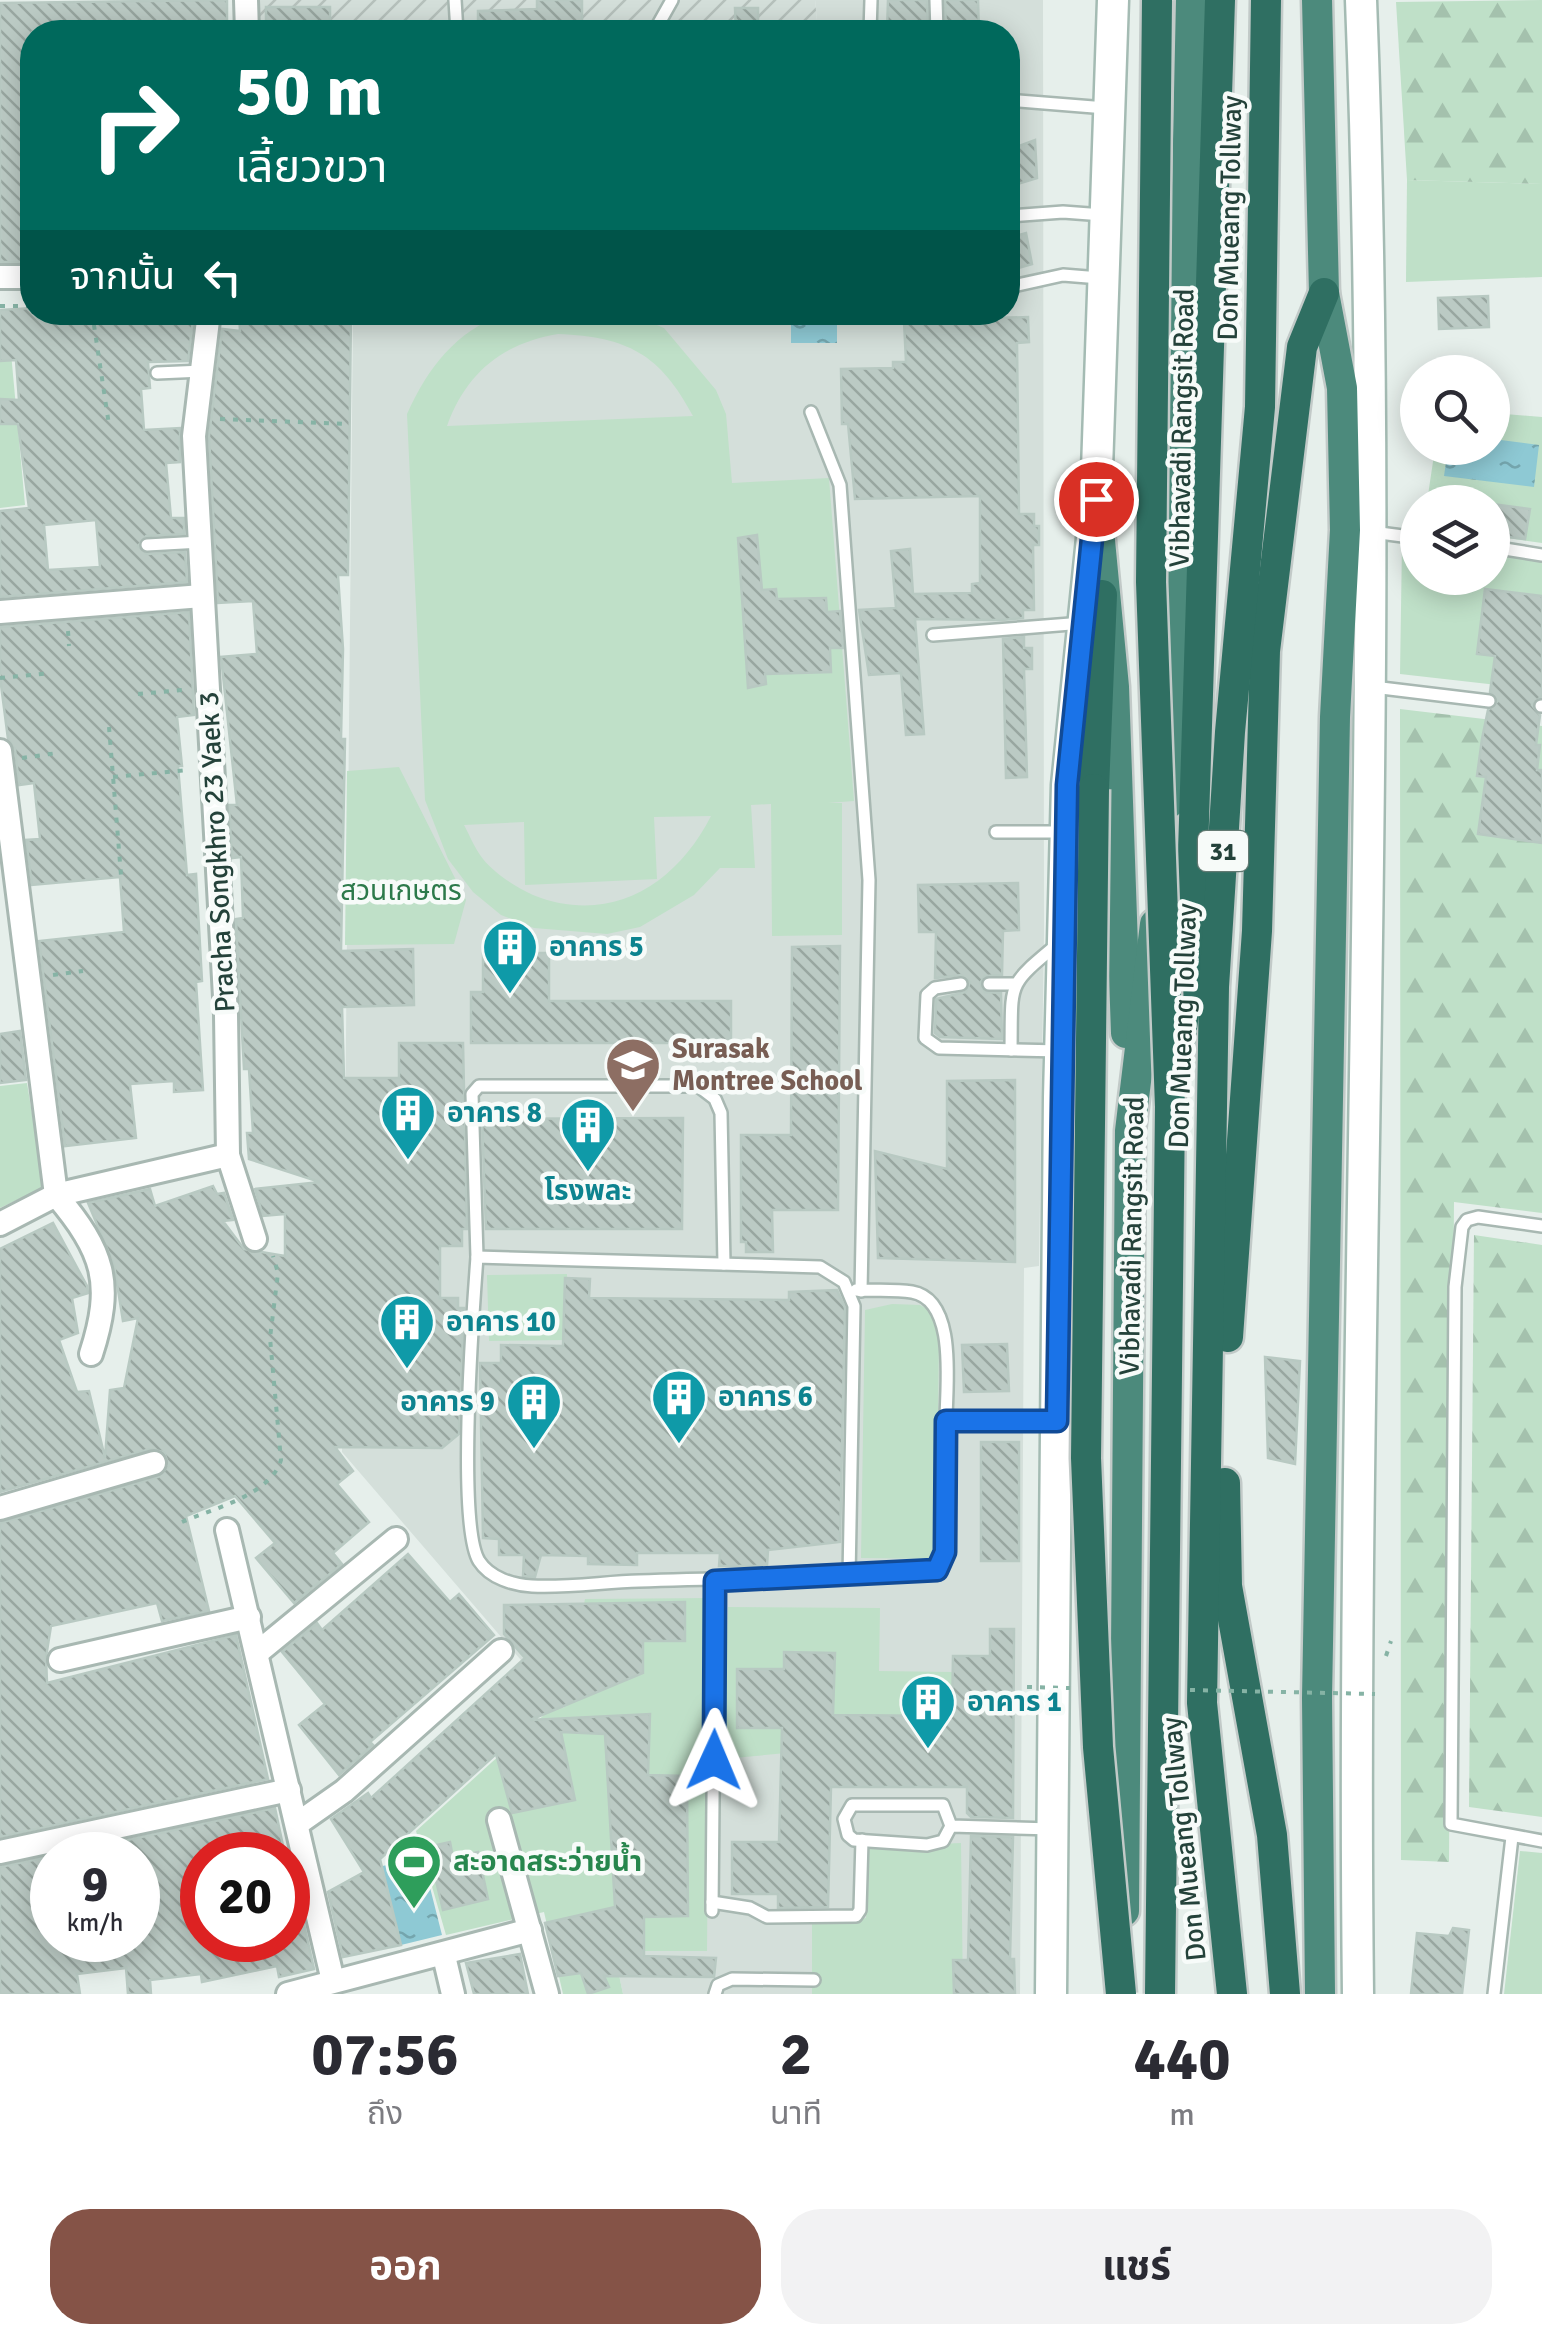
<!DOCTYPE html>
<html lang="th">
<meta charset="utf-8">
<style>
body{margin:0;font-family:Signika,"Noto Sans Thai",sans-serif;background:#f2f2f3;color:#2b2b33;height:100vh;display:flex;flex-direction:column;font-size:38px;white-space:nowrap}
*{box-sizing:border-box;margin:0}
p{font-size:32px;color:#7c7c81}
.icon{flex:none;width:55px;height:55px;fill:none;stroke:currentColor;stroke-width:2;stroke-linecap:round;stroke-linejoin:round}
.map{position:relative;height:1994px;overflow:hidden}
.side{display:flex;flex-direction:column;background:#fff;flex:1}
.side>*{flex:none}
.hud{position:absolute;left:20px;top:20px;width:1000px;height:305px;border-radius:40px;box-shadow:0 5px 25px #0003;background:#00695c;color:#fff;overflow:hidden}
.fabs{position:absolute;left:1400px;top:355px;display:grid;gap:20px}
.fabs a{display:grid;place-items:center;width:110px;height:110px;border-radius:50%;background:#fff;box-shadow:0 5px 25px #0003;font-size:50px}
.speed{position:absolute;left:30px;top:1832px;display:flex;gap:20px;font-size:50px;font-weight:700;text-align:center}
.speed>*{display:grid;place-content:center;width:130px;height:130px;border-radius:50%;background:#fff;box-shadow:0 5px 25px #0003;line-height:1}
.speed small{font-size:25px;font-weight:400}
.speed .limit{border:15px solid #d22;background:#fff;color:#111}
.pin{position:absolute;display:grid;place-items:center;width:85px;height:85px;color:#fff;margin:-42px;border:5px solid #fff;border-radius:50%;box-shadow:0 2px 10px #0007}
.me{position:absolute;width:110px;margin:-55px;rotate:1deg;stroke-linejoin:round;filter:drop-shadow(0 0 8px #0008)}
.turn{display:flex;align-items:center;gap:35px;height:210px;padding:0 50px;font-size:45px}
.turn .icon{width:130px;height:130px;stroke-width:2.5}
.turn b{display:block;font-size:70px;line-height:85px}
.then{display:flex;align-items:center;height:95px;padding:0 50px;background:#0003;gap:20px;font-size:38px}
.eta{display:flex;justify-content:space-evenly;align-items:center;height:170px;text-align:center}
.eta b{font-size:60px;font-weight:700;line-height:70px}
.primary-button{display:flex;gap:20px;margin-top:auto;padding:20px 50px}
.primary-button a{flex:1;height:115px;border-radius:40px;background:#855347;color:#fff;font-size:40px;font-weight:700;line-height:115px;text-align:center}
.primary-button a+a{background:#f2f2f3;color:#2b2b33}
.map>svg:first-child{display:block}
</style>
<div class="map">
<svg width="1542" height="1994" viewBox="0 0 1542 1994">
<defs>
<pattern id="industrial-furrows" width="10" height="10" patternUnits="userSpaceOnUse" patternTransform="scale(2.5)"><rect width="10" height="10" fill="#d4dfda"/><path d="M-1 1l2-2M0 10L10 0M9 11l2-2" fill="none" stroke="#b6c1bc"/></pattern>
<pattern id="forest-firs" width="22" height="20" patternUnits="userSpaceOnUse" patternTransform="scale(2.5)"><rect width="22" height="20" fill="#bfe0c8"/><path d="M5 1l3.5 6h-7zM16 11l3.5 6h-7z" fill="#a4c1ad"/></pattern>
<pattern id="water-ripples" width="26" height="14" patternUnits="userSpaceOnUse" patternTransform="scale(2.5)"><rect width="26" height="14" fill="#8ec9d4"/><path d="M2 4q2-2 4 0t4 0M15 11q2-2 4 0t4 0" fill="none" stroke="#74a5ad"/></pattern>
<pattern id="building-back-hatch" width="6" height="6" patternUnits="userSpaceOnUse" patternTransform="scale(2.5)"><rect width="6" height="6" fill="#bbcac4"/><path d="M-1 5l2 2M0 0l6 6M5-1l2 2" fill="none" stroke="#98a6a0"/></pattern>
</defs>
<rect width="100%" height="100%" fill="#e6efeb"/>
<polygon fill="#d4dfda" points="815,0 1043,0 1044,934 1039,1266 1024,1268 1020,1994 623,1994 563,1709 342,1452 353,313 1008,312 1008,32 818,32"/>
<polygon fill="url(#industrial-furrows)" points="259,0 815,0 818,32 260,32"/>
<g fill="#bfe0c8" fill-rule="evenodd">
<polygon points="1407,180 1542,184 1542,277 1406,282"/>
<path d="M504 313H628L664 328 716 390 726 414 732 483 829 478 854 801 828 803H842V935L772 936 771 804 751 805 755 868H720L694 895 640 927 607 934 534 928 501 915 473 892 448 859 425 800 407 414C429 366 455 333 504 313ZM558 334C628 337 660 354 693 416L447 426C466 373 503 343 558 334ZM711 816C676 885 610 926 533 895 516 887 495 874 483 859 475 849 470 836 464 825L524 822 525 885 657 879 654 817Z"/>
<polygon points="0,340 11,353 25,505 0,508"/>
<polygon points="1493,413 1542,417 1542,543 1493,536 1492,502 1427,502 1435,448 1492,448"/>
<polygon points="1402,543 1417,544 1418,578 1492,578 1493,552 1542,562 1542,690 1400,674"/>
<polygon points="399,767 466,900 454,944 345,945 347,771"/>
<polygon points="27,1083 44,1187 0,1208 0,1086"/>
<polygon points="567,1274 568,1340 489,1341 487,1275"/>
<polygon points="892,1304 920,1305 931,1311 939,1332 937,1559 861,1558 865,1310"/>
<polygon points="710,1598 707,1951 614,1951 623,1994 563,1994 544,1912 446,1935 416,1831 555,1705 564,1708 585,1599"/>
<polygon points="728,1607 880,1608 879,1671 952,1672 958,1737 723,1759"/>
<polygon points="961,1843 963,1994 812,1994 812,1924 866,1918 867,1847"/>
<polygon points="1520,1851 1542,1853 1542,1994 1504,1994"/>
</g>
<g fill="url(#forest-firs)">
<polygon points="1542,0 1542,184 1407,180 1396,2"/>
<polygon points="1400,709 1542,726 1542,1213 1454,1202 1449,1862 1401,1860"/>
<polygon points="1474,1235 1542,1245 1542,1817 1469,1807"/>
</g>
<g fill="url(#water-ripples)">
<rect x="791" y="313" width="46" height="30"/>
<polygon points="1493,439 1539,445 1534,487 1444,476 1448,448 1492,448"/>
<polygon points="422,1856 442,1935 401,1945 387,1885 367,1870"/>
</g>
<g fill="url(#building-back-hatch)" stroke="#b8c9c2" stroke-width="2.5" fill-rule="evenodd">
<polygon points="227,0 227,32 32,32 32,262 0,262 0,3"/>
<polygon points="537,0 582,0 582,32 478,32 478,11 537,9"/>
<polygon points="888,0 927,0 928,32 887,32"/>
<polygon points="945,0 978,0 979,32 946,32"/>
<rect x="266" y="7" width="64" height="25"/>
<polygon points="735,8 758,8 758,32 736,32"/>
<polygon points="1035,140 1037,178 1008,187 1008,150"/>
<polygon points="1026,233 1032,264 1008,271 1008,238"/>
<polygon points="1488,296 1489,327 1439,329 1438,298"/>
<path d="M32 308V312H194L188 361 148 362 150 388 141 389 144 430 180 428V462L166 463 171 518H184V534L146 536 138 546 147 554 185 552 187 582 0 597V511L29 508 18 424H0V399L19 400 16 360 0 361V310ZM96 520 100 567 48 570 44 525Z"/>
<polygon points="239,312 351,312 348,575 338,575 343,649 341,739 345,739 341,951 413,949 414,1005 342,1007 344,1078 399,1078 399,1043 463,1043 467,1229 462,1229 462,1246 440,1246 440,1298 458,1298 458,1308 464,1308 459,1434 442,1448 335,1447 353,1471 337,1484 369,1522 333,1553 342,1564 294,1603 256,1558 275,1543 235,1496 186,1516 209,1611 162,1621 157,1603 51,1626 46,1657 47,1683 236,1635 268,1779 0,1837 0,1523 158,1477 169,1466 164,1452 150,1449 0,1492 0,1249 53,1223 87,1286 88,1293 72,1298 78,1333 59,1340 77,1392 89,1391 105,1458 110,1390 124,1388 138,1318 123,1321 114,1265 88,1203 150,1189 155,1206 213,1186 217,1194 224,1193 233,1220 223,1221 244,1249 285,1256 285,1214 263,1216 255,1189 320,1182 249,1159 247,1133 253,1133 249,1069 244,1069 237,941 236,919 243,918 241,857 232,858 229,805 237,805 221,657 257,654 253,601 218,603 209,436 222,329 240,331"/>
<polygon points="1028,317 1029,342 1017,343 1019,514 1034,514 1034,526 1039,526 1039,545 1033,545 1034,610 1023,610 1023,618 1002,620 915,619 924,734 906,735 901,673 869,675 859,610 896,608 891,551 910,549 913,594 972,593 972,584 980,583 980,496 855,499 848,424 842,424 841,369 893,368 893,362 906,362 904,321"/>
<polygon points="1492,504 1530,509 1525,539 1492,535"/>
<polygon points="757,535 762,590 776,589 777,599 826,598 827,612 840,611 843,648 830,648 831,672 765,674 766,684 748,688 738,538"/>
<polygon points="1485,589 1542,596 1542,696 1532,705 1540,715 1536,745 1540,745 1537,770 1542,770 1542,843 1478,834 1486,777 1477,776 1482,739 1488,710 1498,701 1490,692 1495,656 1477,654"/>
<polygon points="189,612 194,715 177,717 182,766 178,766 187,875 196,874 202,981 196,982 203,1090 174,1092 174,1081 130,1084 136,1138 65,1146 39,941 124,932 120,877 32,885 26,840 40,839 34,783 19,785 15,749 8,739 0,677 0,627"/>
<polygon points="1024,637 1024,648 1032,648 1032,669 1024,669 1027,777 1006,778 1003,639"/>
<polygon points="1018,883 1019,930 1003,931 1002,975 985,976 980,983 985,992 1001,993 1002,1039 940,1037 935,1033 936,999 966,992 970,982 961,975 935,978 936,932 919,932 918,885"/>
<polygon points="840,946 838,1210 772,1210 773,1252 746,1252 746,1242 741,1242 741,1135 791,1135 792,947"/>
<polygon points="483,953 549,953 549,1001 731,1001 731,1043 471,1043 471,992 483,992"/>
<polygon points="20,1031 26,1080 0,1083 0,1034"/>
<polygon points="1015,1080 1015,1262 878,1258 875,1151 947,1169 947,1081"/>
<polygon points="683,1118 682,1229 486,1229 482,1119"/>
<polygon points="565,1278 590,1279 589,1298 789,1300 789,1292 837,1290 845,1308 840,1542 768,1550 767,1566 719,1566 720,1553 637,1553 637,1565 588,1564 588,1556 541,1555 535,1577 523,1576 524,1555 499,1555 499,1539 483,1538 480,1363 501,1363 501,1345 563,1346"/>
<polygon points="1007,1344 1009,1391 964,1392 962,1345"/>
<polygon points="1265,1357 1300,1361 1295,1464 1268,1458"/>
<rect x="981" y="1442" width="38" height="119"/>
<polygon points="408,1554 450,1602 459,1594 494,1635 370,1742 373,1745 339,1775 299,1725 325,1704 282,1652 317,1623 322,1630"/>
<polygon points="685,1602 685,1641 643,1641 643,1673 530,1720 650,1714 648,1775 687,1776 688,1916 644,1917 644,1956 716,1958 714,1977 604,1976 609,1987 588,1994 581,1973 558,1976 545,1923 615,1907 605,1734 561,1732 575,1800 512,1813 496,1754 380,1859 401,1945 343,1957 328,1892 364,1872 331,1819 368,1793 371,1798 525,1658 504,1634 504,1605"/>
<polygon points="990,1629 1014,1629 1013,1818 971,1817 967,1813 967,1787 831,1787 828,1907 778,1908 778,1894 732,1894 732,1842 779,1842 782,1728 737,1728 737,1669 784,1669 784,1652 835,1653 833,1715 952,1716 953,1656 990,1656"/>
<polygon points="275,1808 285,1855 202,1855 202,1940 288,1940 288,1905 299,1902 314,1969 279,1977 277,1966 202,1982 201,1974 150,1980 151,1994 128,1994 126,1968 77,1974 80,1994 0,1994 0,1867 52,1856 52,1943 138,1940 138,1855 58,1855"/>
<polygon points="971,1836 1013,1837 1010,1959 1014,1959 1015,1994 954,1994 953,1960 968,1960"/>
<polygon points="450,1842 453,1858 478,1852 488,1899 443,1910 428,1847"/>
<polygon points="1453,1928 1469,1930 1462,1994 1411,1994 1417,1933 1449,1936"/>
<polygon points="520,1954 528,1994 474,1994 466,1963"/>
</g>
<g fill="none" stroke-linecap="round" stroke-linejoin="round">
<g stroke="#a8b8b2" stroke-width="16">
<g id="service">
<polyline points="455,0 457,32"/>
<polyline points="936,0 937,32"/>
<polyline points="654,32 672,0"/>
<polyline points="870,32 871,0"/>
<polyline points="1008,100 1106,108"/>
<polyline points="1008,216 1063,212 1103,215"/>
<polyline points="1008,287 1063,275 1100,278"/>
<polyline points="157,373 203,371"/>
<polyline points="811,412 840,485 869,880 861,1291"/>
<polyline points="1372,532 1418,538"/>
<polyline points="147,545 201,542"/>
<polyline points="1492,547 1542,555"/>
<polyline points="933,635 1083,623"/>
<polyline points="1373,687 1489,701"/>
<polyline points="1541,706 1542,706"/>
<polyline points="996,832 1062,832"/>
<polyline points="961,984 935,988 927,995 925,1038 939,1048 1060,1051"/>
<polyline points="989,984 1014,984"/>
<path d="M1011 1050C1012 980 1006 987 1060 942"/>
<polyline points="1542,1226 1478,1217 1467,1220 1462,1227 1455,1287 1451,1824 1542,1841"/>
<polyline points="477,1257 472,1094 479,1086 698,1086 715,1099 721,1113 724,1264"/>
<path d="M856 1290C874 1291 894 1289 912 1292 958 1300 946 1387 946 1421"/>
<path d="M849 1577 854 1306 844 1282 820 1267 477 1257C473 1310 457 1525 479 1561 490 1578 513 1585 532 1586 567 1588 604 1582 639 1581 736 1578 833 1577 929 1573L937 1570 945 1551 946 1421H1052"/>
<polyline points="951,1826 943,1841 927,1845 854,1840 848,1835 844,1819 852,1805 943,1805 951,1826 1052,1829"/>
<polyline points="712,1902 750,1908 767,1917 856,1916 860,1910 862,1840"/>
<polyline points="712,1911 715,1581"/>
<polyline points="715,1994 718,1985 732,1979 814,1980"/>
<polyline points="1494,1994 1512,1837"/>
</g>
</g>
<g stroke="#a8b8b2" stroke-width="28">
<g id="minor">
<polyline points="246,0 247,32"/>
<polyline points="0,277 32,277"/>
<polyline points="209,312 194,436 226,1015 228,1155 255,1239"/>
<polyline points="0,612 202,596"/>
<path d="M0 751 56 1195C104 1252 114 1283 91 1354"/>
<polyline points="0,1224 56,1195 228,1155"/>
<polyline points="0,1508 154,1463"/>
<polyline points="227,1530 333,1981"/>
<polyline points="257,1653 396,1539"/>
<polyline points="60,1660 249,1617"/>
<polyline points="499,1820 547,1994"/>
<polyline points="297,1824 344,1791 501,1651"/>
<polyline points="0,1852 289,1790"/>
<polyline points="444,1956 453,1994"/>
<polyline points="288,1994 530,1930"/>
</g>
</g>
<g stroke="#a4bbb3" stroke-width="35">
<g id="secondary">
<polyline points="1051,1994 1059,1097 1067,785 1096,499 1113,0"/>
<path d="M1358 1994C1350 1329 1387 665 1361 0"/>
</g>
</g>
<g stroke="#c2cac8" stroke-width="35">
<g id="trunk">
<polyline points="1317,0 1324,293 1342,388 1345,530 1335,717 1317,1698 1320,1994"/>
<polyline points="1096,499 1114,687 1126,1033"/>
<polyline points="1169,803 1178,606 1191,0"/>
<polyline points="1124,1911 1130,1131 1155,924"/>
</g>
</g>
<g stroke="#c2cac8" stroke-width="35">
<g id="motorway">
<polyline points="1094,789 1102,595"/>
<polyline points="1177,1064 1189,978 1220,0"/>
<polyline points="1228,1337 1257,931 1265,651 1302,347 1324,293"/>
<polyline points="1225,1483 1227,1586 1272,1835 1285,1994"/>
<polyline points="1232,1994 1202,1703 1214,987 1230,732 1260,407 1266,0"/>
</g>
</g>
<g stroke="#86b3a5" stroke-width="4" stroke-dasharray="5 8" stroke-linecap="butt">
<polyline points="0,306 32,306"/>
<polyline points="92,312 109,425"/>
<polyline points="220,419 348,424"/>
<polyline points="68,631 69,646"/>
<polyline points="0,678 51,673"/>
<polyline points="138,694 183,690"/>
<polyline points="109,727 121,875"/>
<polyline points="22,758 57,753"/>
<polyline points="113,777 188,770"/>
<polyline points="53,975 83,971"/>
<path d="M182 1522C212 1509 271 1495 281 1460L270 1338 278 1273 273 1256"/>
<polyline points="1386,1656 1391,1641"/>
</g>
<use href="#service" stroke="#fff" stroke-width="11"/>
<use href="#minor" stroke="#fff" stroke-width="22"/>
<use href="#secondary" stroke="#fff" stroke-width="30"/>
<use href="#trunk" stroke="#4c8a7c" stroke-width="30"/>
<use href="#motorway" stroke="#2f6f62" stroke-width="30"/>
<g stroke="#c2cac8" stroke-width="35" stroke-linecap="butt">
<g id="motorway-bridge">
<polyline points="1157,0 1151,582 1170,1107 1160,1994"/>
<polyline points="1094,789 1086,1458 1098,1747 1121,1994"/>
</g>
</g>
<g stroke="#86b3a5" stroke-width="4" stroke-dasharray="5 8" stroke-linecap="butt">
<polyline points="1027,1687 1070,1688"/>
<polyline points="1190,1690 1375,1694"/>
</g>
<use href="#motorway-bridge" stroke="#2f6f62" stroke-width="30"/>
</g>
<g fill="none" stroke-linecap="round" stroke-linejoin="round">
<g stroke="#114b97" stroke-width="25">
<polyline id="route" points="714,1760 715,1581 937,1570 945,1552 946,1421 1057,1421 1067,785 1096,499"/>
</g>
<use href="#route" stroke="#1a73e8" stroke-width="18"/>
</g>
<defs>
<g id="building-pin" transform="scale(2.875)"><path d="M0 17L-7.5 6A9.5 9.5 0 1 1 7.5 6Z" fill="#0f9aa8" stroke="#f7fbf9"/><path d="M-4-6H4V6H1V3H-1V6H-4ZM-2.5-4.3h1.7v1.8h-1.7ZM.8-4.3h1.7v1.8H.8ZM-2.5-1h1.7V.8h-1.7ZM.8-1h1.7V.8H.8Z" fill="#fff"/></g>
<g id="school-pin" transform="scale(2.875)"><path d="M0 17L-7.5 6A9.5 9.5 0 1 1 7.5 6Z" fill="#8d6e63" stroke="#f7fbf9"/><path d="M0-5L7-2L0 1L-7-2ZM-4 1L0 2.5L4 1V4Q0 6-4 4Z" fill="#fff"/></g>
<g id="stadium-pin" transform="scale(2.875)"><path d="M0 17L-7.5 6A9.5 9.5 0 1 1 7.5 6Z" fill="#2e9e5b" stroke="#f7fbf9"/><path d="M0-5a6.5 5 0 1 0 0 10a6.5 5 0 1 0 0-10ZM-3.5-1.8h7v3.6h-7Z" fill="#fff"/></g>
</defs>
<g fill-rule="evenodd">
<use href="#building-pin" x="510" y="947"/>
<use href="#school-pin" x="633" y="1065"/>
<use href="#building-pin" x="408" y="1113"/>
<use href="#building-pin" x="588" y="1125"/>
<use href="#building-pin" x="407" y="1322"/>
<use href="#building-pin" x="679" y="1397"/>
<use href="#building-pin" x="534" y="1402"/>
<use href="#building-pin" x="928" y="1702"/>
<use href="#stadium-pin" x="414" y="1862"/>
</g>
<g text-anchor="middle" dominant-baseline="central" stroke-width="9" stroke-linejoin="round" paint-order="stroke">
<rect fill="#f7fbf9" stroke="#637a73" stroke-width="2.5" x="1198" y="831" width="50" height="40" rx="8"/>
<g font-size="25" font-weight="bold" fill="#24423a">
<text x="1223" y="851">31</text>
</g>
<g font-size="28" fill="#24423a" stroke="#f7fbf9">
<text transform="translate(1230 218) rotate(-89)">Don Mueang Tollway</text>
<text transform="translate(1182 428) rotate(-89)">Vibhavadi Rangsit Road</text>
<text transform="translate(217 852) rotate(-93)">Pracha Songkhro 23 Yaek 3</text>
<text transform="translate(1183 1026) rotate(-88)">Don Mueang Tollway</text>
<text transform="translate(1132 1236) rotate(-89)">Vibhavadi Rangsit Road</text>
<text transform="translate(1184 1839) rotate(-96)">Don Mueang Tollway</text>
</g>
<g font-size="28" fill="#2d7a4b" stroke="#f7fbf9">
<text x="401" y="891">สวนเกษตร</text>
</g>
<g font-size="28" font-weight="bold" fill="#0d838f" stroke="#f7fbf9" text-anchor="start">
<text x="549" y="947">อาคาร 5</text>
<text x="447" y="1113">อาคาร 8</text>
<text x="588" y="1191" text-anchor="middle">โรงพละ</text>
<text x="446" y="1322">อาคาร 10</text>
<text x="718" y="1397">อาคาร 6</text>
<text x="495" y="1402" text-anchor="end">อาคาร 9</text>
<text x="967" y="1702">อาคาร 1</text>
</g>
<g font-size="28" font-weight="bold" fill="#785e54" stroke="#f7fbf9" text-anchor="start">
<text x="672" y="1049">Surasak<tspan x="672" dy="32">Montree School</tspan></text>
</g>
<g font-size="28" font-weight="bold" fill="#27864d" stroke="#f7fbf9" text-anchor="start">
<text x="453" y="1862">สะอาดสระว่ายน้ำ</text>
</g>
</g>
</svg>
<div class="fabs">
<a><svg class="icon" aria-label="search" viewBox="0 0 24 24"><circle cx="10" cy="10" r="6"/><path d="M15 15l6 6"/></svg></a>
<a><svg class="icon" aria-label="layers" viewBox="0 0 24 24"><path d="M12 4l9 5-9 5-9-5zM3 14l9 5 9-5"/></svg></a>
</div>
<div class="speed"><div>9<small>km/h</small></div><div class="limit">20</div></div>
<div class="pin" style="left:1096px;top:499px;background:#d93025"><svg class="icon" aria-label="arrive" viewBox="0 0 24 24"><path d="M6 21V4h12l-3 4 3 4H6"/></svg></div>
<svg class="me" style="left:714px;top:1760px" viewBox="-20 -20 40 40"><path d="M0-17L14 15 0 8-14 15z" fill="#1a73e8" stroke="#fff" stroke-width="4"/></svg>
<div class="hud">
<div class="turn"><svg class="icon" aria-label="right" viewBox="0 0 24 24"><path d="M7 20v-9h11M14 6l5 5-5 5"/></svg><div><b>50 m</b>เลี้ยวขวา</div></div>
<div class="then">จากนั้น<svg class="icon" aria-label="left" viewBox="0 0 24 24"><path d="M17 20v-9H6M10 6l-5 5 5 5"/></svg></div>
</div>
</div>
<section class="side">
<div class="eta">
<div><b>07:56</b><p>ถึง</p></div>
<div><b>2</b><p>นาที</p></div>
<div><b>440</b><p>m</p></div>
</div>
<div class="primary-button"><a>ออก</a><a>แชร์</a></div>
</section>
